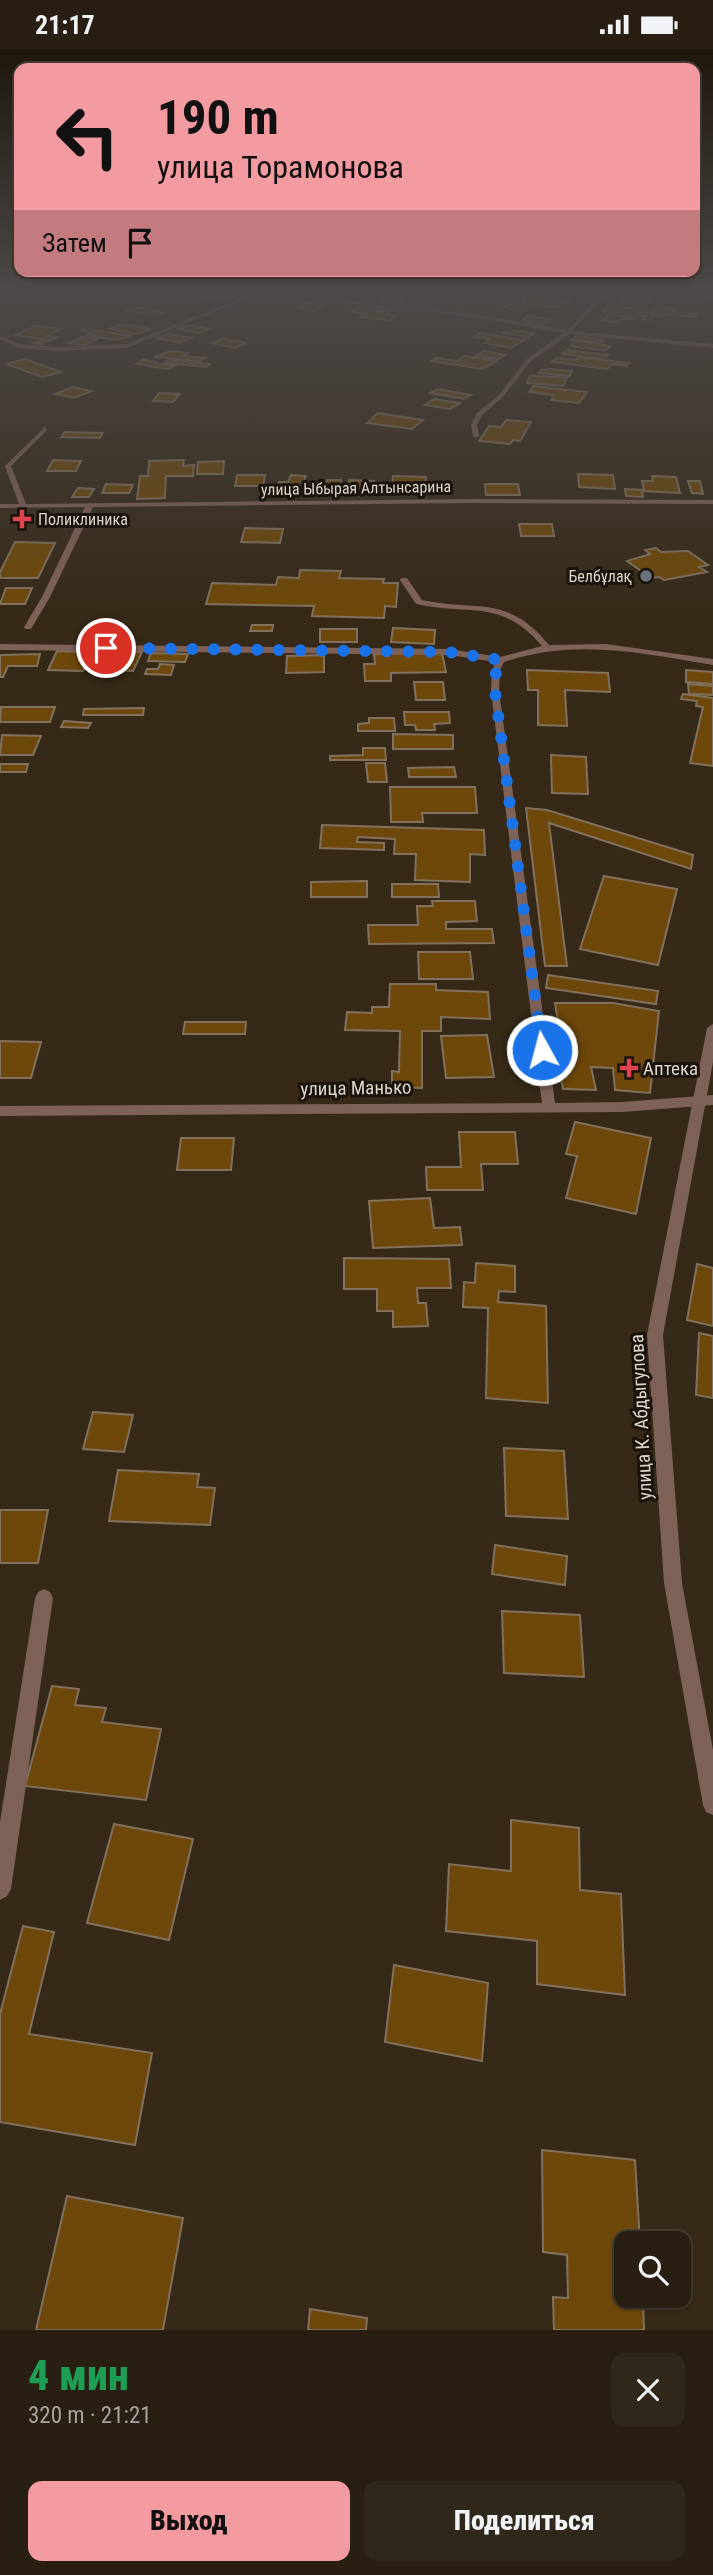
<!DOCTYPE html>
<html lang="ru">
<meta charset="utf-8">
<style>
body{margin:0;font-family:"Roboto Condensed",sans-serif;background:#30271b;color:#f1f3f6;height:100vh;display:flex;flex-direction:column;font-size:26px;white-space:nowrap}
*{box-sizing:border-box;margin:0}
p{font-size:23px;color:#a5a29f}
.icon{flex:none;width:38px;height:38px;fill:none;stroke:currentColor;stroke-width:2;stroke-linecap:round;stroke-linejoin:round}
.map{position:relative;height:2281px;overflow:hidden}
.sheet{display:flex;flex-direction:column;background:#281f12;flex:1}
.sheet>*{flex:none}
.hud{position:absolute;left:14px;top:14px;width:686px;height:214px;border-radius:14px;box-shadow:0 2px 5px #0004,0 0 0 2px #443d32;background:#f49aa1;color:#111;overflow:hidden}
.controls{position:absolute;left:614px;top:2182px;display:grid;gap:14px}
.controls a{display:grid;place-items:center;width:77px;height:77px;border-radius:14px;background:#281f12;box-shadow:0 2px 5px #0004,0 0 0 2px #443d32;font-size:35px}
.pin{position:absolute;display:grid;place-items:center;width:60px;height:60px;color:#fff;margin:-30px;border:4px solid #fff;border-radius:50%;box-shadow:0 2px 7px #0007}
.me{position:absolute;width:77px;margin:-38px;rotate:353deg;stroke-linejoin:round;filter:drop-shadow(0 0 5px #0008)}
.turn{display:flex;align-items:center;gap:24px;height:147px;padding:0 28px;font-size:32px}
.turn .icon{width:91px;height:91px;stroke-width:2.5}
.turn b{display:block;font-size:49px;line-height:60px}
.then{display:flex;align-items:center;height:66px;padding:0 28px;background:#0003;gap:14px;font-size:26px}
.round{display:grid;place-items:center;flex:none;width:74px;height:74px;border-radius:14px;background:#30271b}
.head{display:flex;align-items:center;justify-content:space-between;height:119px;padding:0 28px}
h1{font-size:42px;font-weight:800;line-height:52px;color:#1e9e55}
.action{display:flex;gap:14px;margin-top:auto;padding:14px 28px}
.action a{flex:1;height:80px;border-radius:14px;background:#f49aa1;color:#111;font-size:28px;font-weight:800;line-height:80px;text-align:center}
.action a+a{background:#30271b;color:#f1f3f6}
.status{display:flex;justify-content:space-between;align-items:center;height:49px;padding:0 35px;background:#281f12;direction:ltr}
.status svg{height:19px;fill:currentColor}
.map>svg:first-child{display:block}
</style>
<div class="status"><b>21:17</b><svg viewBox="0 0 49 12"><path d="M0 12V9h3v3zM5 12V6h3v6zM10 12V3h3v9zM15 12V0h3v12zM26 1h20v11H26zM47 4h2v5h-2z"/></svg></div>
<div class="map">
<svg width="713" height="2281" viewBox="0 0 713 2281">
<rect width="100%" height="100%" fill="#362918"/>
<g fill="#6e480a" stroke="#81715e" stroke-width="2">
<polygon points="205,242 215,244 226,242 239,245 220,251 195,245"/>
<polygon points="520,242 540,244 561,247 558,249 515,244"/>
<polygon points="670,242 679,242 713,246 711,248 669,244"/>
<polygon points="625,246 642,248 654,248 650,254 621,251"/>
<polygon points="386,247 408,249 398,256 378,252"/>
<polygon points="526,247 556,250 570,252 568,255 537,254 561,255 559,258 530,256 527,260 519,261 503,259 513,255 523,256"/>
<polygon points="309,253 326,256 314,262 298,259"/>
<polygon points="607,257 640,260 638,263 665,266 654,267 651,271 642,270 645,267 602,262"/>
<polygon points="655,258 676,260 673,263 697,265 696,268 651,264"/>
<polygon points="135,259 143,259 163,263 152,267 128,262"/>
<polygon points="358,259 391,263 387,266 396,267 389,272 361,268 366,265 351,263"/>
<polygon points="609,264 618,267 638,269 636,271 621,270 618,273 602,272"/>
<polygon points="527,267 550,270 544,275 522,272"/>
<polygon points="122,275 151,280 138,285 109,280"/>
<polygon points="188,276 209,280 199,284 178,280"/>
<polygon points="36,277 61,280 47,287 57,288 41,295 34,294 44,290 16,286"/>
<polygon points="88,280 132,287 116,291 87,286 92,284 81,282"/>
<polygon points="510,281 534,284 528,288 504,284"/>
<polygon points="480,284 524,291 511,299 484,294 490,290 474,288"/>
<polygon points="169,285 192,289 180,294 157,289"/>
<polygon points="576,287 602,290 599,292 605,293 572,291"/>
<polygon points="82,288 97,290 84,296 69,294"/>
<polygon points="223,289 246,294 235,299 212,294"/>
<polygon points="576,292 611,297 605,302 570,297"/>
<polygon points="567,301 608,306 603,310 562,305"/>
<polygon points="171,302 188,304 183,307 205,309 200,312 154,308"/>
<polygon points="484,302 505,306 498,310 476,307"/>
<polygon points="465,307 496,312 482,320 431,312 437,309 456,312"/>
<polygon points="579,308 629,314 627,317 612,315 607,320 552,313 557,309 575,311"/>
<polygon points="25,310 61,323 42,328 6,315"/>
<polygon points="143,311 157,313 154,314 175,317 168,320 136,315"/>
<polygon points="168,311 199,314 210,315 206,318 164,314"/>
<polygon points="549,320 572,322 569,327 539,324 541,321"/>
<polygon points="530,327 542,327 567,329 563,337 527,334"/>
<polygon points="534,337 587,343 579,354 551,351 554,346 529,343"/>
<polygon points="73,338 92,342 74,349 55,345"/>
<polygon points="438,340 471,346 464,350 430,344"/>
<polygon points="159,344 180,345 173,353 153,352"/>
<polygon points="434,350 460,354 450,360 425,356"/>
<polygon points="378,364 423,371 412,380 367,374"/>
<polygon points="506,371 531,373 520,392 513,391 510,395 479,392 489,377 501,378"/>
<polygon points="65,383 103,384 100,389 61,388"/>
<polygon points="53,411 81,412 76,422 47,422"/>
<polygon points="184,411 183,417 194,416 193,427 166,427 165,449 137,450 140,427 148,427 149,412"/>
<polygon points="224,412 223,425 197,425 198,413"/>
<polygon points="578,425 613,426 615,440 579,438"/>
<polygon points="237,426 265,426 263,437 235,437"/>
<polygon points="291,426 306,427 303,434 319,435 315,444 274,442 279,433 288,433"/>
<polygon points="393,427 426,428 425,440 392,439"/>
<polygon points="652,427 676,428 680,444 642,442 643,448 626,447 625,440 644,441 642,432 653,432"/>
<polygon points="327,431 341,431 338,443 324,443"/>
<polygon points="349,431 374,432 372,441 348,441"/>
<polygon points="688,432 700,432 703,445 692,444"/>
<polygon points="106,435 133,436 129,444 102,444"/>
<polygon points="485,435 518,435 520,446 486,446"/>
<polygon points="78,439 94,440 89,448 72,448"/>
<polygon points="519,475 552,475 554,487 521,487"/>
<polygon points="245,479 283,480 280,494 241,493"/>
<polygon points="15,493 55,494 38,529 0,529 0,523"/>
<polygon points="656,499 661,503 688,502 708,516 699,518 707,523 664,531 659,528 651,529 627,512 650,505 645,501"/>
<polygon points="300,521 341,522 339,529 384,530 383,534 398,534 396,558 385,557 384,569 312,567 314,557 206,555 212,534 276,536 278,528 299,529"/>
<polygon points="6,539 32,539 25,555 0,555"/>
<polygon points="252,576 273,576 272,582 250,582"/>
<polygon points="393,579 435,581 434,595 391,593"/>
<rect x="320" y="580" width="37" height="13"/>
<polygon points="105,601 142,603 133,622 95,620"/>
<polygon points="57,602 91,603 83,622 48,621"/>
<polygon points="151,604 188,605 185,613 148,612"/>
<polygon points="442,604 446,623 391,624 391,632 365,632 364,615 375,615 374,605"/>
<polygon points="40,605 37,617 8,617 3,628 0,628 0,606"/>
<polygon points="324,606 324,623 286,624 287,607"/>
<polygon points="160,615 174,616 171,626 145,625 147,620 158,620"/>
<polygon points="527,621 608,624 610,643 565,641 567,677 538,676 538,641 528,641"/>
<polygon points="686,621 713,623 713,635 686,633"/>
<polygon points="414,633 443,633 445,651 416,651"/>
<polygon points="688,635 713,637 713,646 689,645"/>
<polygon points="683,645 713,649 713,717 690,714 703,658 696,657 697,652 681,650"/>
<polygon points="1,658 55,658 50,673 0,673"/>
<polygon points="144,659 143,666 83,666 84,660"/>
<polygon points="404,663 449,663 450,674 434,675 435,681 416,681 415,676 405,676"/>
<polygon points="369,669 394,669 395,682 358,682 358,675 369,674"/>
<polygon points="64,672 91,674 88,679 61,678"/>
<polygon points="393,685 453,686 453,700 393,700"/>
<polygon points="2,686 41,687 33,706 0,706"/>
<polygon points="363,699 385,699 386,711 330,711 330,707 363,706"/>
<polygon points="551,706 586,708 588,745 552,744"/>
<polygon points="366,714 385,714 387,733 368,733"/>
<polygon points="0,715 28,715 26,723 0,723"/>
<polygon points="454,718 456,728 409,728 408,719"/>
<polygon points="390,738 475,738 477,764 422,764 423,773 391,773"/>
<polygon points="526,759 547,761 693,806 691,820 549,774 567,917 545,917"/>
<polygon points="322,776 484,781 485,806 470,805 470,833 415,831 416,805 394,805 395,790 358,788 357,793 384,794 384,801 320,799"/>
<polygon points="604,827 677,840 658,916 580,900"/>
<polygon points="367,832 367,848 311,848 311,833"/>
<polygon points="392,835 438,835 439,848 392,848"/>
<polygon points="432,852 475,852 477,872 446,873 446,880 492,880 494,894 369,895 368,876 418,876 417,857 433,857"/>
<polygon points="418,903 470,903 473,930 419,930"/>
<polygon points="548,926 658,942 656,955 546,939"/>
<polygon points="390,935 436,935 436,941 488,943 490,970 441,968 441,982 422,982 422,1039 392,1038 392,1022 399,1023 400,982 345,981 347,963 372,964 372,958 389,958"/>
<polygon points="555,954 613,954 659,962 650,1044 615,1041 613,1019 591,1018 596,1041 563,1040 557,1011 564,1012"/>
<polygon points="185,973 246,973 245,985 183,985"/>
<polygon points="487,986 494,1028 446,1029 441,987"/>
<polygon points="0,992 41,993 31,1029 0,1029"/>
<polygon points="575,1073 651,1089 636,1165 566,1149 577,1107 566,1105"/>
<polygon points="459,1083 515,1083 518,1115 481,1115 483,1141 427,1141 426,1118 461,1118"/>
<polygon points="181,1089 234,1089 231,1121 177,1121"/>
<polygon points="430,1149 434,1179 460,1178 462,1196 373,1199 369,1152"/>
<polygon points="344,1209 449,1210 451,1239 417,1239 418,1254 426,1254 428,1277 393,1278 393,1262 377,1262 377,1240 344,1240"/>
<polygon points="476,1214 515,1217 515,1243 499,1242 498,1253 546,1257 548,1354 486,1349 488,1259 463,1258 464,1233 475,1234"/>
<polygon points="697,1215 713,1219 713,1277 687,1271"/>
<polygon points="699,1284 713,1287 713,1349 696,1346"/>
<polygon points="93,1363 133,1366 124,1403 83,1400"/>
<polygon points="504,1399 564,1402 568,1470 506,1467"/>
<polygon points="118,1421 199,1425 197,1438 215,1439 210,1476 109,1472"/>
<polygon points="0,1461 48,1461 38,1514 0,1514"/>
<polygon points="495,1496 567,1507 565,1536 492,1525"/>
<polygon points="502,1562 580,1566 584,1628 504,1624"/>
<polygon points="52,1637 79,1640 75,1656 106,1659 102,1673 161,1680 146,1751 25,1737"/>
<polygon points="511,1771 579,1779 580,1841 621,1845 625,1946 537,1935 537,1892 446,1882 449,1815 511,1822"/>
<polygon points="114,1775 193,1790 169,1891 87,1874"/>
<polygon points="23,1877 54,1883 29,1985 152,2004 135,2096 0,2073 0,1965"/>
<polygon points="394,1916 488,1934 482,2012 385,1993"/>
<polygon points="542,2101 635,2111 640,2194 626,2194 626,2247 643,2247 644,2281 554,2281 553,2248 568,2249 567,2206 543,2203"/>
<polygon points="67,2147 183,2169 163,2281 36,2281"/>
<polygon points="310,2260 367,2269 366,2281 308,2281"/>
</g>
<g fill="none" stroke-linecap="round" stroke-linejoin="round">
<polygon fill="#7e6258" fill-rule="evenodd" points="90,454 94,456 50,548 31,580 25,580 24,578 42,548 86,456"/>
<g fill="#7e6258" fill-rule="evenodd">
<polygon points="259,242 265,242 127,299 57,302 18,299 0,290 0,286 19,295 57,298 126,295"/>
<polygon points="274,242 394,258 416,257 484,266 567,281 604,242 609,242 572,282 713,295 713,299 569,285 530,313 503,348 482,366 477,376 479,387 476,389 473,387 471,376 477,364 499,346 526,311 563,284 484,270 416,261 394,262"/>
<polygon points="45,378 47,381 11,417 26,455 475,450 713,451 713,455 475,454 0,459 0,455 19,455 5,417"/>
<path d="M401 529H407L422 551C479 563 507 545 549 596L606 595 713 610V616C641 604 576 589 504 613L500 621 499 642 555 1054 622 1053 713 1046V1056L622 1063 0 1067V1057L542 1054 491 642 492 621 496 613 449 606 0 601V595L449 600 500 608 542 597C501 549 471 567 416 555L400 531Z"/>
<polygon points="44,1540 50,1543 53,1549 11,1840 7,1847 0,1851 0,1773 35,1549 38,1543"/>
</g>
<polygon fill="#7e6258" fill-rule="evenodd" points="713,975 713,1013 663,1286 682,1534 713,1701 713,1766 706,1763 703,1756 664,1534 647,1286 707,979"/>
</g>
<linearGradient id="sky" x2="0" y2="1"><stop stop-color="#1e170d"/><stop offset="0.43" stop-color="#4c4948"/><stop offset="1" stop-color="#4c4948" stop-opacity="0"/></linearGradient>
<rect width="713" height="561" fill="url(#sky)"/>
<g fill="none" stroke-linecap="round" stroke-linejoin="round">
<polyline stroke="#1a73e8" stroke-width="12" stroke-dasharray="0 21.6" points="106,599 449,603 501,611 496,621 495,642 542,1001"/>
</g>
<g fill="#e0444e" stroke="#19130b" stroke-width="2.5">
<path d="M18.5 459.5h7v7h7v7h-7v7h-7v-7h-7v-7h7z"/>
<path d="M625.5 1008.5h7v7h7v7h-7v7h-7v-7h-7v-7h7z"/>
</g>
<circle fill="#6b7280" stroke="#19130b" stroke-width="2.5" cx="646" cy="527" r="7"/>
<g text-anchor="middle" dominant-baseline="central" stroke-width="6" stroke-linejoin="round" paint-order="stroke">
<g font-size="16" fill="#ddd5ca" stroke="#19130b">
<text transform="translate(356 439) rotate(-1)">улица Ыбырая Алтынсарина</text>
</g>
<g font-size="16" fill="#ddd5ca" stroke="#19130b" text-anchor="start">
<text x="38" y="470">Поликлиника</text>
<text x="632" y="527" text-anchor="end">Белбұлақ</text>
</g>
<g font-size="19" fill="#ddd5ca" stroke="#19130b" text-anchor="start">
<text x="643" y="1019">Аптека</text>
</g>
<g font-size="19" fill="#ddd5ca" stroke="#19130b">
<text transform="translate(356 1039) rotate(-1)">улица Манько</text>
<text transform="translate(641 1368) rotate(-93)">улица К. Абдыгулова</text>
</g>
</g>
</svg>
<div class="controls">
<a><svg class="icon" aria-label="search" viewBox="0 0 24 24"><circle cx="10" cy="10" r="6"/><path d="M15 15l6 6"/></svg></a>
</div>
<div class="pin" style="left:106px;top:599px;background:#d93025"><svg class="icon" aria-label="arrive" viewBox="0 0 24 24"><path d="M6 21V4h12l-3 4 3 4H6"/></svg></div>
<svg class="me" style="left:542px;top:1001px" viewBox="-20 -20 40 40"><circle r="17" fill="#1a73e8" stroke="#fff" stroke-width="3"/><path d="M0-11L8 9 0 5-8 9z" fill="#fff"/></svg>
<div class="hud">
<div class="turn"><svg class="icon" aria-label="left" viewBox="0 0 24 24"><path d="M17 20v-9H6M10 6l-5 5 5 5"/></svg><div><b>190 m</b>улица Торамонова</div></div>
<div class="then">Затем<svg class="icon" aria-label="arrive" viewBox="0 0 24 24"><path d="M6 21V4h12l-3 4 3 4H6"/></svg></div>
</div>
</div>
<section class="sheet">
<div class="head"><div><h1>4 мин</h1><p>320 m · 21:21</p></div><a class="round"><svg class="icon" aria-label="close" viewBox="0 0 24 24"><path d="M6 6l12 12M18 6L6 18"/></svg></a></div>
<div class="action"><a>Выход</a><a>Поделиться</a></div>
</section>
